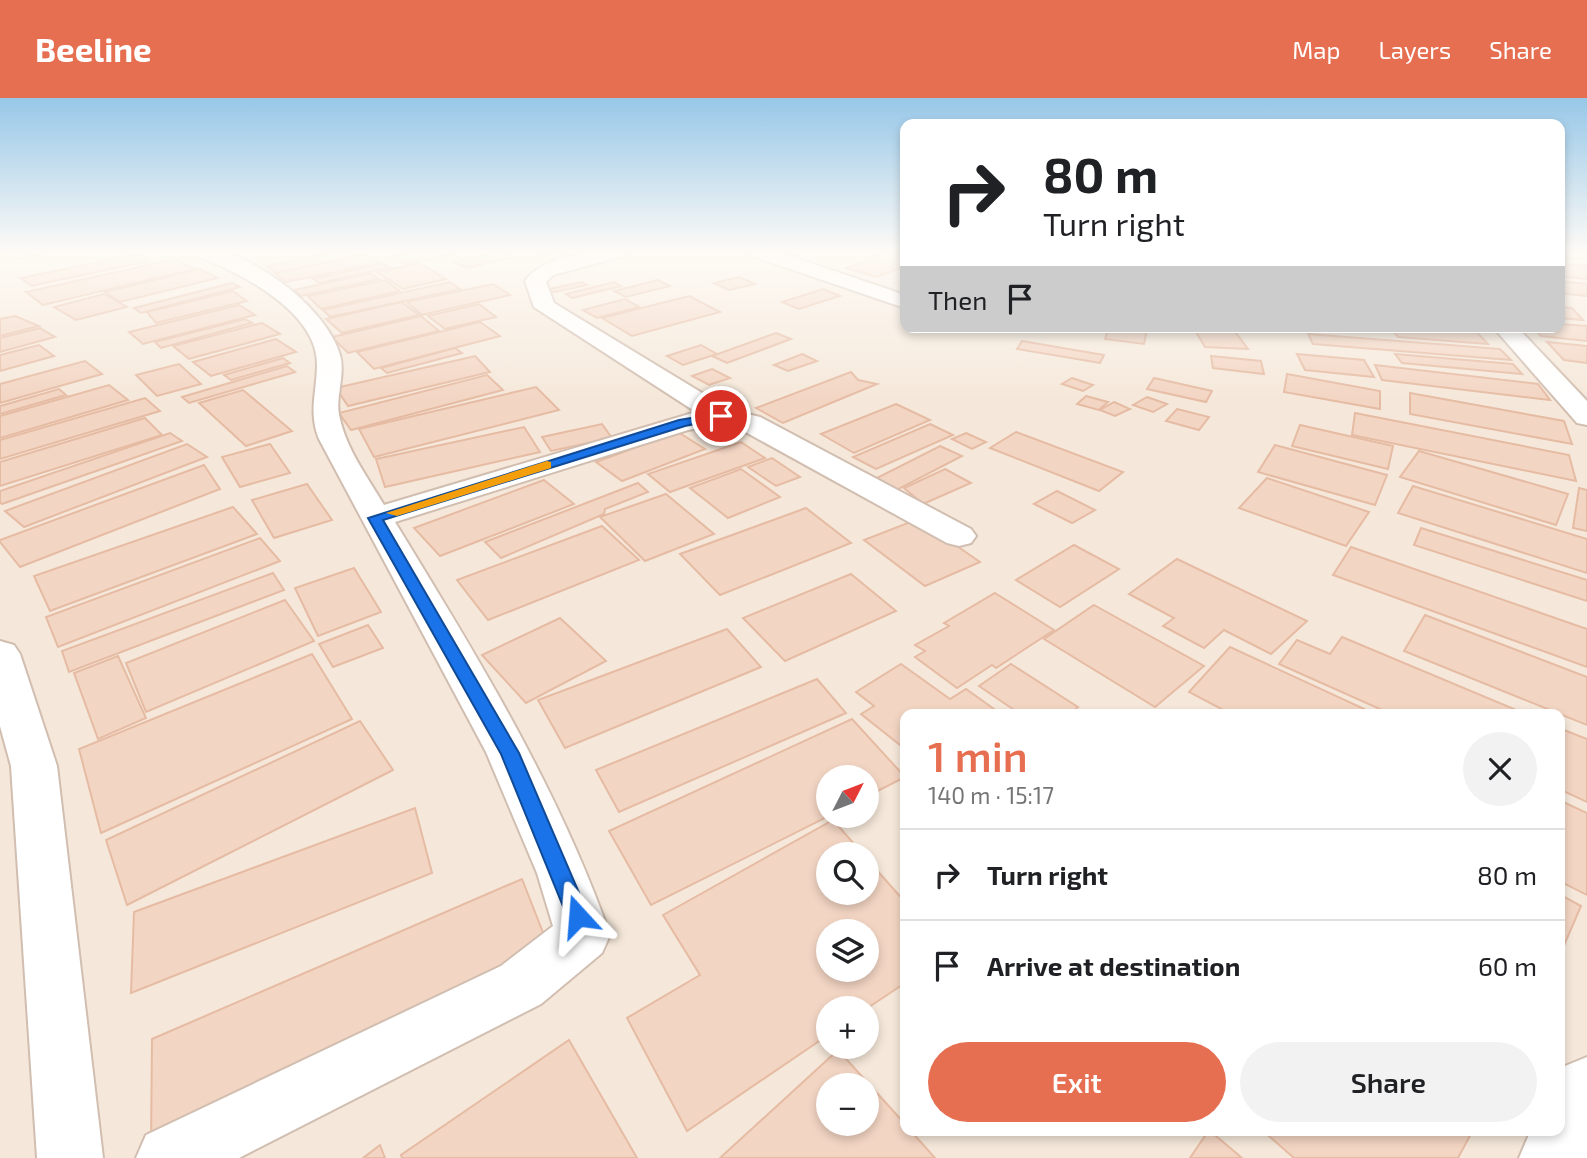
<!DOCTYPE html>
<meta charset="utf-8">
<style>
body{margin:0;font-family:"Exo 2",sans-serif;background:#f2f2f2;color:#202124;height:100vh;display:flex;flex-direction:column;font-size:26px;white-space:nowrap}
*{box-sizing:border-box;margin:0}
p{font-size:23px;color:#757577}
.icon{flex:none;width:38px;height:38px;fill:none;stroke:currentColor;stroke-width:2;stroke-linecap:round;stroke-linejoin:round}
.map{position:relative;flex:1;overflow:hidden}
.side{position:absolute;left:900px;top:611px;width:665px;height:427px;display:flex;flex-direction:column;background:#fff;border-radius:14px;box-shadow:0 4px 10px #0003}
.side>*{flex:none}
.banner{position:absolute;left:900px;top:21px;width:665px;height:214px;border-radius:14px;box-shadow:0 4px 10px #0003;background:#fff;color:#202124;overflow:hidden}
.needle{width:46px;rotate:48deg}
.buttons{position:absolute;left:816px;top:667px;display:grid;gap:14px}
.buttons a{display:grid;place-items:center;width:63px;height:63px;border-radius:50%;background:#fff;box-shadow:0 4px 10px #0003;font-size:35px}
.pin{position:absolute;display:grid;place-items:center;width:60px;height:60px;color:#fff;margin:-30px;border:4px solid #fff;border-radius:50%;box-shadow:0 2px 7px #0007}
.me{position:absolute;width:77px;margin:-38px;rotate:341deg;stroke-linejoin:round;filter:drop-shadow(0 0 5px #0008)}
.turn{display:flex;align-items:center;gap:24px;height:147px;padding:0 28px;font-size:32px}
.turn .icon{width:91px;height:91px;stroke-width:2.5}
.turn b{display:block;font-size:49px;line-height:60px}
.then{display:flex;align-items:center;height:66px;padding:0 28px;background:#0003;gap:14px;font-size:26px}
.round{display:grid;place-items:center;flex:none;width:74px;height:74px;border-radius:37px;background:#f2f2f2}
.summary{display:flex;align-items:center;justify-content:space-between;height:119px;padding:0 28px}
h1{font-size:42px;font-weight:600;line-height:52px;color:#e76f51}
.button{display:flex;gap:14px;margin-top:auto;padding:14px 28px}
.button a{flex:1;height:80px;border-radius:42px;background:#e76f51;color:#fff;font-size:28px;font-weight:600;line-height:80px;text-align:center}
.button a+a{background:#f2f2f2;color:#202124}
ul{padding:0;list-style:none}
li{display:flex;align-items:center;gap:21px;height:91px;padding:0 28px;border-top:2px solid #e0e0e0}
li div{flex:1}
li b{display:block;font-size:26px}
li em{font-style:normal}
header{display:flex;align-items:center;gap:42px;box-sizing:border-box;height:98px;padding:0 35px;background:#e76f51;color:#fff}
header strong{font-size:33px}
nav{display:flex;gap:38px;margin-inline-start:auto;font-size:24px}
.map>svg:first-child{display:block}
</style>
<header>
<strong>Beeline</strong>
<nav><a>Map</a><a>Layers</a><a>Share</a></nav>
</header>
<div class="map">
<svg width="1587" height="1060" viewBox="0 0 1587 1060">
<rect width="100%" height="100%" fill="#fdf6ec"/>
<path fill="#f5e8da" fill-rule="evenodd" d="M0 154H905V229H1559V154H1587V1060H0ZM905 616H1559V1032H905ZM828 679H866V718H828ZM828 756H866V794H828ZM828 833H866V872H828ZM828 910H866V948H828ZM828 987H866V1026H828Z"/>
<g fill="#f3d5c3" stroke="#e6bba3" stroke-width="2" fill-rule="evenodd">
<polygon points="7,154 53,154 14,162 1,155"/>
<polygon points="334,154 372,154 277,175 267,168"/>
<polygon points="414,154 457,154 458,155 405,166 391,159"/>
<polygon points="498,154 514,159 466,170 454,164"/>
<polygon points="566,154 572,157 552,161 539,155"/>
<polygon points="888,154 905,159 905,168 877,179 846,170"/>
<polygon points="1559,154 1579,154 1586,162 1559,159"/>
<polygon points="138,156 149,163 31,188 21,180"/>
<polygon points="368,157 380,165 286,184 275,175"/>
<polygon points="175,161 195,171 43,207 26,194"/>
<polygon points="420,165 446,181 403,191 377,174"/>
<polygon points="1559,165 1587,168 1587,181 1559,178"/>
<polygon points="383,166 389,169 320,185 313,181"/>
<polygon points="200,171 218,180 120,204 105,194"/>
<polygon points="371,175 379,181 301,198 294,192"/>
<polygon points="739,179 755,186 729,192 714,185"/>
<polygon points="385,182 400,193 321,211 308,198"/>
<polygon points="658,182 670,188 626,199 614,193"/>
<polygon points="1559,183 1587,186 1587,198 1559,195"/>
<polygon points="450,184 460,191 330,219 323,212"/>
<polygon points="582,184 587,187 545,196 540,193"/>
<polygon points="614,184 621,188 572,200 566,196"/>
<polygon points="232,185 240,189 141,215 134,210"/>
<polygon points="493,186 510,197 422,217 407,204"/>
<polygon points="823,191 840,198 799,211 782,204"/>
<polygon points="233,193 247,203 156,225 147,214"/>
<polygon points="104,196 127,209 76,222 54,209"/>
<polygon points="689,198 720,214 632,238 602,220"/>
<polygon points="625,201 639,209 597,220 583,212"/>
<polygon points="402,204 419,217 342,235 326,221"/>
<polygon points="479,206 496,219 445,231 428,218"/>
<polygon points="239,207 255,217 143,246 129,234"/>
<polygon points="1559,209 1572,210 1583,222 1559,220"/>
<polygon points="15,218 39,228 0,238 0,221"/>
<polygon points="421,218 439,233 348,255 332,239"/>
<polygon points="245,221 252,225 161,250 155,244"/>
<polygon points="480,224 500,238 374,271 357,254"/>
<polygon points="262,225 280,236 189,261 173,248"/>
<polygon points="1559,226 1587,228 1587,243 1541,238 1533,229 1559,229"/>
<polygon points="1109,229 1147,232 1144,246 1105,241"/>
<polygon points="1193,229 1233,231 1248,251 1205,249"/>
<polygon points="1390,229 1472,229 1488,246 1398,239"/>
<polygon points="40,230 55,239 0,254 0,240"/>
<polygon points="776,235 791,241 727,265 712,258"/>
<polygon points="1308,236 1500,251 1511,262 1313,246"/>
<polygon points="276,241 296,254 211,278 193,264"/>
<polygon points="1022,243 1104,257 1100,265 1017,251"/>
<polygon points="1547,244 1587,248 1587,265 1564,262"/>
<polygon points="39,247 54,258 0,273 0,257"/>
<polygon points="701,247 717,256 683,267 667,258"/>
<polygon points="455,250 462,255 387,275 381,270"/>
<polygon points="802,256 817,263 788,273 774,267"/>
<polygon points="1297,256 1364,262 1374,279 1305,272"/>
<polygon points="1395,256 1513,266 1522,276 1402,265"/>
<polygon points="475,258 490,274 348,308 336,290"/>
<polygon points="1211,258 1261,263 1264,276 1213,270"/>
<polygon points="283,260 290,265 231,282 224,277"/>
<polygon points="85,263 102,276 0,305 0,286"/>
<polygon points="179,266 201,286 157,298 136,277"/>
<polygon points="1375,267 1538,286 1550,302 1382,282"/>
<polygon points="287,268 295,274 189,305 182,299"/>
<polygon points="712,271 730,280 709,287 692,278"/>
<polygon points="851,274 858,282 877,286 783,325 756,310"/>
<polygon points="1287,276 1380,293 1380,311 1284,294"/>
<polygon points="487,277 503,292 351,332 339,315"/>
<polygon points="1072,280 1093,287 1083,293 1062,286"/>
<polygon points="1154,280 1212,293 1206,304 1147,291"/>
<polygon points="109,287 128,302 0,340 0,318"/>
<polygon points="536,289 559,312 374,359 359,331"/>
<polygon points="59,291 66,297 0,316 0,308"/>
<polygon points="243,292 292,333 246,348 199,305"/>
<polygon points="1410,295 1564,323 1572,346 1410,316"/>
<polygon points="1086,298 1108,304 1099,312 1077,306"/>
<polygon points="1147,299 1167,306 1153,314 1133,307"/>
<polygon points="145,300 160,313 0,361 0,342"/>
<polygon points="1114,304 1130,311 1115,318 1100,312"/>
<polygon points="896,306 930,322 854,355 821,336"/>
<polygon points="1177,311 1209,319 1199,332 1166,323"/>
<polygon points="1355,315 1569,357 1576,383 1352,337"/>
<polygon points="145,320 162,337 0,388 0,364"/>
<polygon points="602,326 612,340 551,353 542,339"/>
<polygon points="930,326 953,337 876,371 853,359"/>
<polygon points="1300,327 1393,348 1388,371 1292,348"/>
<polygon points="524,329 540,354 385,389 376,361"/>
<polygon points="678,334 705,351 622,383 596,364"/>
<polygon points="1016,334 1123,374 1099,393 990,350"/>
<polygon points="170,335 182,343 2,406 0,404 0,393"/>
<polygon points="966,335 986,344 972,351 952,341"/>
<polygon points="741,344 765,360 670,394 648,376"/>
<polygon points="187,346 207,359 24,429 5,413"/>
<polygon points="270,346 290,375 240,389 222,359"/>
<polygon points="1275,347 1387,377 1375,407 1258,374"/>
<polygon points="940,348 962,358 887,397 865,386"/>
<polygon points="1419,353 1568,396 1556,427 1400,379"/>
<polygon points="772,360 800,379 776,388 748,369"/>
<polygon points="204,367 220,391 20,469 0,444 0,442"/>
<polygon points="741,371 780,399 728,420 690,390"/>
<polygon points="945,371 971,385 923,406 904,390"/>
<polygon points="1267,380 1369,414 1346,448 1239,410"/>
<polygon points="544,382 574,406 440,458 414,430"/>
<polygon points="638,385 648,394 605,411 604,416 501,460 485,444"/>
<polygon points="307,386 332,422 274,440 252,402"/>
<polygon points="1413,388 1587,441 1587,475 1398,415"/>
<polygon points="1579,390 1587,392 1587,433 1573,430"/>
<polygon points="1057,393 1095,412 1072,425 1034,406"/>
<polygon points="666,396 714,436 645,463 600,419"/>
<polygon points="233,409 257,436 50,513 34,478"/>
<polygon points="806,410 851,445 720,497 680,456"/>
<polygon points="918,421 980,464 925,488 864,442"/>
<polygon points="602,428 639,462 488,522 457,482"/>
<polygon points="1421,430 1587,482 1587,503 1414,447"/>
<polygon points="260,440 280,463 58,549 46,519"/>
<polygon points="1074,447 1119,471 1060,509 1016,482"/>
<polygon points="1351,449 1587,531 1587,569 1333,477"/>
<polygon points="1177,461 1307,523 1271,556 1224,532 1204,550 1163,528 1174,520 1129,496"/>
<polygon points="354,470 381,514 318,538 295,490"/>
<polygon points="273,475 284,492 69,574 62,553"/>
<polygon points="851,476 896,513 785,563 743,520"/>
<polygon points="995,495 1054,532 996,570 992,567 957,590 915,559 925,553 915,547 949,528 944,525"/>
<polygon points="285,502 314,543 146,614 126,565"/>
<polygon points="1094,507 1204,568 1155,609 1044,541"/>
<polygon points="1425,517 1587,579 1587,627 1404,553"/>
<polygon points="560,520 606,563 526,605 482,557"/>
<polygon points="368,527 383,550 333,569 319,546"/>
<polygon points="727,531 761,569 565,650 538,602"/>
<polygon points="1342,539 1526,616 1391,616 1279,566 1297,542 1330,556"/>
<polygon points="1230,549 1375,616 1231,616 1189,594"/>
<polygon points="312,556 352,621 101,735 79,651"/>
<polygon points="118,558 146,620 98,641 74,575"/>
<polygon points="901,566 950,601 966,591 1001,616 905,616 905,651 861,616 874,608 856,594"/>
<polygon points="1011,566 1078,609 1072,614 1074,616 1020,616 979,588"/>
<polygon points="817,581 846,615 619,714 596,672"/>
<polygon points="852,621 905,679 866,699 866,679 828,679 829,718 651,807 609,733"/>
<polygon points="360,623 393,672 127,807 106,742"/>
<polygon points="1559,630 1587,641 1587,704 1559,691"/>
<polygon points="1559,702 1587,715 1587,797 1559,783"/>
<polygon points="415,710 432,775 131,895 134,814"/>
<path d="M833 722 863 756H828V794H866V760L905 804V885L866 911 828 910V937L687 1033 627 920 700 877 663 817ZM828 833H866V872H828Z"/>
<polygon points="522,781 553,860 151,1051 152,941"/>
<polygon points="1559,796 1581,808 1559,859"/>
<polygon points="569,942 637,1060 402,1060 401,1057"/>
<path d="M838 952 905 1026V1032H910L935 1060H720ZM828 987H866V1026H828Z"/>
<polygon points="1209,1032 1242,1060 1190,1060"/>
<polygon points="1262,1032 1473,1032 1458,1060 1294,1060"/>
<polygon points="380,1047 385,1060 363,1060"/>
</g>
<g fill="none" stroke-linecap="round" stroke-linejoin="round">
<g stroke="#d1beb0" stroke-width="4">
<g id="minor">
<path d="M195 154C203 154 213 152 222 154 264 164 328 214 340 257 346 278 334 300 340 321 347 352 368 380 384 407L696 314 534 209 525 183C544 156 596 154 626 154L624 158 553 177 546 184 554 205 730 312 760 319 971 431 976 438 971 445 959 448 947 445 740 331 721 326 688 332 395 424C477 558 558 689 610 837L602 855 541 906 239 1060H136L146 1037 501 868 553 828 537 775 486 654 319 341C308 314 317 294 317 266 317 213 239 174 197 158Z"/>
<polygon points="750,154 778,154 905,197 905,210 752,158"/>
<polygon points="1493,229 1517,229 1587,303 1587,327 1577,325"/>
<polygon points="0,543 14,547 20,556 57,668 103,1060 37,1060 11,668 0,628"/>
<polygon points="1587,959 1587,1060 1519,1060 1531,1032 1559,1032 1559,978 1565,968"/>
</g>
</g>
<use href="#minor" fill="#fff" fill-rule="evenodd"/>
</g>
<linearGradient id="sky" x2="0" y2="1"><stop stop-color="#97c7e8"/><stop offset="0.51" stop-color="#fefbf6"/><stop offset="1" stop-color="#fefbf6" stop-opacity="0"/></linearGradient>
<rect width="1587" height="302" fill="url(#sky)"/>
<polygon fill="#1a73e8" stroke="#114b97" stroke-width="2" points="721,315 727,318 725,320 685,328 383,422 519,655 589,818 586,826 578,828 570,826 567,818 501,656 368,420 679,322"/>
<polygon fill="#f59e0b" points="547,363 551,364 551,370 397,418 386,415"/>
</svg>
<div class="buttons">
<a><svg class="needle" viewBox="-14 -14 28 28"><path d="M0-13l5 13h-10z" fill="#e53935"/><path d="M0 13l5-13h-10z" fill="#757577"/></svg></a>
<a><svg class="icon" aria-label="search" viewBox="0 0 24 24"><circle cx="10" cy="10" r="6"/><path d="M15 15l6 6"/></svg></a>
<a><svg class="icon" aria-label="layers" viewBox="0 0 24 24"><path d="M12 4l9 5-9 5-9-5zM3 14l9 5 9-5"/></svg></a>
<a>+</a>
<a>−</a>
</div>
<div class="pin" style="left:721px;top:318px;background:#d93025"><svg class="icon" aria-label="arrive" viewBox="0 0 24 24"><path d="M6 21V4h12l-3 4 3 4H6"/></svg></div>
<svg class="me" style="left:578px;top:818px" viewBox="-20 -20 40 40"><path d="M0-17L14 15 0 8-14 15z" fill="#1a73e8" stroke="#fff" stroke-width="4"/></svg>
<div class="banner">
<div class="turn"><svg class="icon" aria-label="right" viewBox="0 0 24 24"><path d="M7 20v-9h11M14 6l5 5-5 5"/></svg><div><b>80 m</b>Turn right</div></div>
<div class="then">Then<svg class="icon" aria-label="arrive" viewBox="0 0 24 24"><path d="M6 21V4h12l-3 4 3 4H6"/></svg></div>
</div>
<section class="side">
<div class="summary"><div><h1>1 min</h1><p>140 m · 15:17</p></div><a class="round"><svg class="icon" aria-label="close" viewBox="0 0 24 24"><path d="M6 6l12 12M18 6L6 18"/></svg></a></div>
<ul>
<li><svg class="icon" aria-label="right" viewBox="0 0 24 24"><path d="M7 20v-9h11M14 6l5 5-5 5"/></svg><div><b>Turn right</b></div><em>80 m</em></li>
<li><svg class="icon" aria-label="arrive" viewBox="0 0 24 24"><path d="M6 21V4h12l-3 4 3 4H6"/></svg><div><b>Arrive at destination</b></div><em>60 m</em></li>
</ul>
<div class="button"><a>Exit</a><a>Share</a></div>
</section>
</div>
